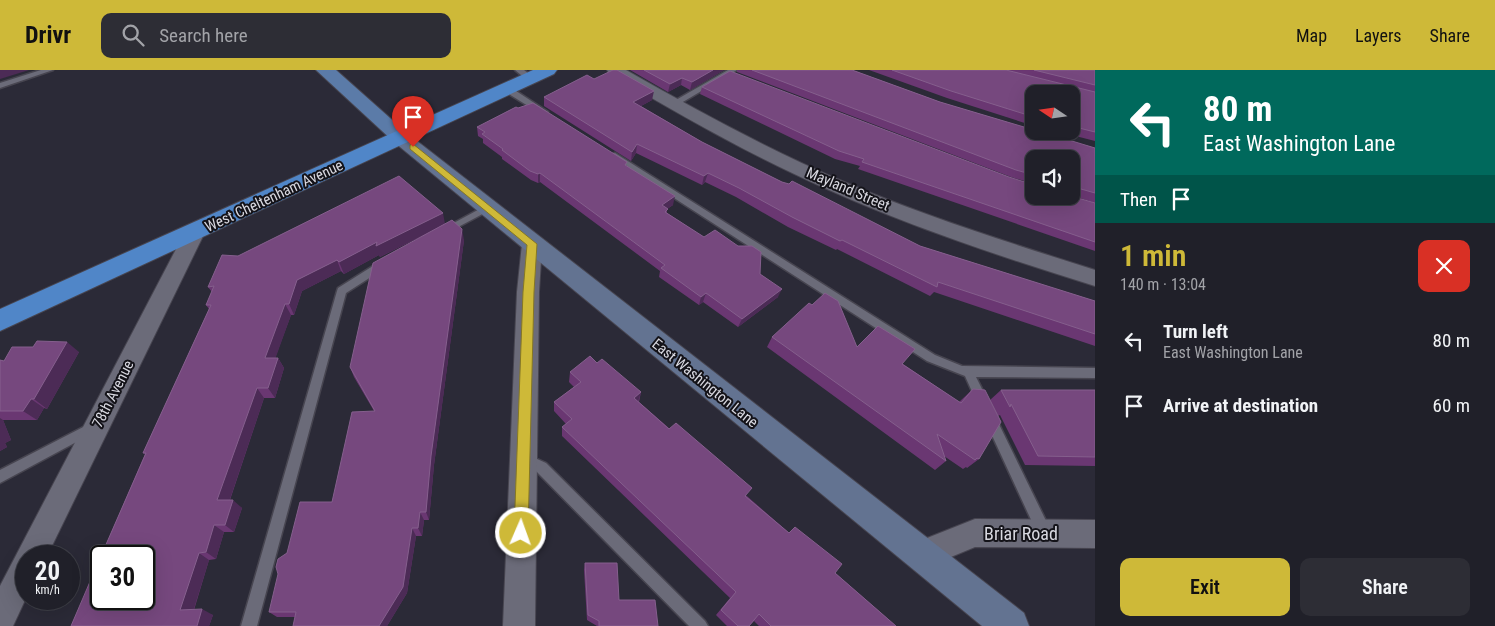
<!DOCTYPE html>
<meta charset="utf-8">
<style>
body{margin:0;font-family:"Roboto Condensed",sans-serif;background:#2d2d35;color:#f1f3f6;height:100vh;display:flex;flex-direction:column;font-size:19px;white-space:nowrap}
*{box-sizing:border-box;margin:0}
p{font-size:16px;color:#a2a3a8}
.icon{flex:none;width:28px;height:28px;fill:none;stroke:currentColor;stroke-width:2;stroke-linecap:round;stroke-linejoin:round}
.map{position:relative;flex:1;overflow:hidden}
.sheet{display:flex;flex-direction:column;background:#202029;width:400px}
.sheet>*{flex:none}
.top-card{background:#00695c;color:#fff;overflow:hidden}
.needle{width:32px;rotate:283deg}
.tools{position:absolute;left:1025px;top:15px;display:grid;gap:10px}
.tools a{display:grid;place-items:center;width:55px;height:55px;border-radius:10px;background:#202029;box-shadow:0 5px 20px #0002,0 0 0 1px #3d3e46;font-size:25px}
.speed{position:absolute;left:15px;top:475px;display:flex;gap:10px;font-size:25px;font-weight:700;text-align:center}
.speed>*{display:grid;place-content:center;width:65px;height:65px;border-radius:50%;background:#202029;box-shadow:0 5px 20px #0002,0 0 0 1px #3d3e46;line-height:1}
.speed small{font-size:12px;font-weight:400}
.speed .limit{border:2px solid #111;border-radius:8px;background:#fff;color:#111}
.pin{position:absolute;display:grid;place-items:center;width:42px;height:42px;color:#fff;margin:-51px -21px;border-radius:50% 50% 50% 0;rotate:-45deg;box-shadow:0 0 5px #0007}
.pin .icon{rotate:45deg}
.me{position:absolute;width:55px;margin:-28px;rotate:2deg;stroke-linejoin:round;filter:drop-shadow(0 0 4px #0008)}
.turn{display:flex;align-items:center;gap:18px;height:105px;padding:0 25px;font-size:22px}
.turn .icon{width:65px;height:65px;stroke-width:2.5}
.turn b{display:block;font-size:35px;line-height:42px}
.then{display:flex;align-items:center;height:48px;padding:0 25px;background:#0003;gap:10px;font-size:19px}
.round{display:grid;place-items:center;flex:none;width:52px;height:52px;border-radius:10px;background:#2d2d35}
.summary{display:flex;align-items:center;justify-content:space-between;height:85px;padding:0 25px}
h1{font-size:30px;font-weight:600;line-height:38px;color:#ceb938}
.action{display:flex;gap:10px;margin-top:auto;padding:10px 25px}
.action a{flex:1;height:58px;border-radius:10px;background:#ceb938;color:#111;font-size:20px;font-weight:600;line-height:58px;text-align:center}
.action a+a{background:#2d2d35;color:#f1f3f6}
ul{padding:0;list-style:none}
li{display:flex;align-items:center;gap:15px;height:65px;padding:0 25px}
li div{flex:1}
li b{display:block;font-size:19px}
li em{font-style:normal}
header{display:flex;align-items:center;gap:30px;box-sizing:border-box;height:70px;padding:0 25px;background:#ceb938;color:#111}
header strong{font-size:24px}
nav{display:flex;gap:28px;margin-inline-start:auto;font-size:18px}
.search{width:350px;height:45px;background:#2d2d35;display:flex;align-items:center;gap:12px;box-sizing:border-box;padding:0 18px;border-radius:10px;color:#a2a3a8;font-size:19px}
main{display:flex;flex:1;min-height:0}
.map>svg:first-child{display:block}
</style>
<header>
<strong>Drivr</strong>
<div class="search"><svg class="icon" aria-label="search" viewBox="0 0 24 24"><circle cx="10" cy="10" r="6"/><path d="M15 15l6 6"/></svg>Search here</div>
<nav><a>Map</a><a>Layers</a><a>Share</a></nav>
</header>
<main>
<div class="map">
<svg width="1095" height="556" viewBox="0 0 1095 556">
<rect width="100%" height="100%" fill="#2b2a37"/>
<g fill="none" stroke-linecap="round" stroke-linejoin="round">
<g stroke="#474550" stroke-width="3">
<g id="lane">
<polygon points="41,0 53,0 0,18 0,13"/>
<polygon points="515,0 524,0 534,8 527,10"/>
<polygon points="728,0 737,0 676,36 669,34"/>
<polygon points="504,17 510,17 548,42 541,44 504,21"/>
<polygon points="615,83 935,285 962,296 1095,298 1095,308 976,307 989,333 987,337 983,338 979,337 965,306 927,291 612,88 612,84"/>
<polygon points="487,135 492,138 490,140 447,163 444,164 439,161"/>
<polygon points="384,189 388,190 389,193 388,196 346,223 257,556 241,556 337,221 338,218"/>
<polygon points="990,343 994,344 1049,457 1051,462 1049,467 1044,469 1039,467 984,348 986,344"/>
<polygon points="91,353 95,354 97,358 95,362 0,413 0,400"/>
<polygon points="524,383 546,393 705,551 708,556 689,556 536,401 519,393 518,389 519,385"/>
</g>
</g>
<g stroke="#474550" stroke-width="2">
<g id="street">
<path d="M607 0H626C696 40 767 79 842 111 924 146 1010 173 1095 200V216C1005 188 914 158 827 119 752 86 680 45 609 3Z"/>
<polygon points="195,155 202,157 205,162 47,486 26,486 26,528 13,556 0,556 0,516 185,162 188,157"/>
<polygon points="532,167 539,169 542,174 539,222 535,556 503,556 517,222 522,174 525,169"/>
<polygon points="975,449 1095,450 1095,478 975,477 922,499 912,494 907,484 912,474"/>
</g>
</g>
<g stroke="#474550" stroke-width="2">
<polygon id="secondary" points="401,62 408,64 1024,543 1029,556 982,556 394,72 391,68 394,64"/>
</g>
<g stroke="#474550" stroke-width="2">
<polygon id="primary" points="316,0 336,0 408,64 411,68 408,72 401,74 394,72"/>
</g>
<g stroke="#474550" stroke-width="2">
<polygon id="highway" points="533,0 557,0 554,4 0,261 0,239"/>
</g>
<use href="#lane" fill="#6b6b79" fill-rule="evenodd"/>
<use href="#street" fill="#6b6b79" fill-rule="evenodd"/>
<use href="#secondary" fill="#637391" fill-rule="evenodd"/>
<use href="#primary" fill="#5b7ba8" fill-rule="evenodd"/>
<use href="#highway" fill="#5086c8" fill-rule="evenodd"/>
</g>
<g fill="#6a3772">
<polygon points="630,0 724,0 690,20 681,15 668,22"/>
<polygon points="737,0 852,0 940,32 1095,78 1095,133 1071,125 1071,89 1034,89 1034,114 1011,107 737,2"/>
<polygon points="869,0 1095,0 1095,71 1056,61 1071,61 1071,24 1034,24 1034,56 947,28"/>
<polygon points="594,9 652,30 641,36 702,72 782,112 920,176 1095,231 1095,276 934,222 930,226 837,179 836,180 788,157 736,127 705,112 702,115 636,83 631,91 544,36 544,27"/>
<polygon points="702,17 1095,133 1095,181 858,99 860,96 835,89 700,24"/>
<polygon points="477,57 626,95 673,135 667,139 667,143 760,204 778,227 738,257 703,232 699,235 659,207 660,201 540,112 538,113 531,110 502,89 502,87 483,73 483,69 478,66"/>
<polygon points="445,154 464,170 434,395 429,450 424,450 422,466 416,466 407,523 387,556 293,556 295,547 277,547 269,542 287,483 332,432 374,341 354,307 350,297 436,159 380,187 379,185 344,204 341,201 302,221 294,245 291,245 275,288 278,288 284,298 275,328 264,328 230,430 242,438 234,462 224,462 216,489 209,490 194,540 213,545 209,556 71,556 145,384 143,383 209,239 206,235 212,222 208,217 238,186"/>
<polygon points="772,267 857,277 903,294 959,332 973,319 979,389 967,398 966,397 963,399 944,386 946,391 935,400 767,277"/>
<polygon points="33,277 79,282 47,339 44,338 37,350 3,350 11,370 5,373 7,377 0,381 0,290 4,291"/>
<polygon points="597,293 641,322 639,332 896,556 759,556 754,551 749,556 727,556 716,545 730,528 562,366 562,357 566,354 554,341 554,332 574,317 569,312 570,302"/>
<polygon points="1001,320 1095,320 1095,396 1025,395 1000,345 998,346 990,330"/>
<polygon points="585,493 619,530 658,556 597,556 587,550 584,500"/>
</g>
<g fill="#4c2b56">
<polygon points="0,0 29,0 0,9"/>
<polygon points="713,0 724,0 690,20 692,12"/>
<polygon points="682,8 681,15 668,22 670,14"/>
<polygon points="654,21 652,30 632,41 633,32"/>
<polygon points="637,74 636,83 631,91 632,82"/>
<polygon points="540,103 540,112 538,113 538,104"/>
<polygon points="708,103 705,112 702,115 704,106"/>
<polygon points="675,126 673,135 660,144 662,135"/>
<polygon points="443,143 445,154 380,187 379,185 344,204 339,192 377,172"/>
<polygon points="462,159 464,170 434,395 429,450 426,442 431,386"/>
<polygon points="337,190 341,201 302,221 294,245 289,234 297,210"/>
<polygon points="782,219 778,227 738,257 742,249"/>
<polygon points="706,223 703,232 699,235 701,227"/>
<polygon points="285,234 291,245 272,298 265,288"/>
<polygon points="67,272 79,282 47,339 34,329"/>
<polygon points="278,288 284,298 275,328 268,318"/>
<polygon points="257,318 264,328 227,438 217,430"/>
<polygon points="641,322 638,332 634,328"/>
<polygon points="31,329 44,338 37,350 23,341"/>
<polygon points="0,348 3,350 11,370 5,373 7,377 0,381"/>
<polygon points="233,430 242,438 234,462 225,455"/>
<polygon points="420,442 424,450 422,466 418,458"/>
<polygon points="214,455 224,462 216,489 206,482"/>
<polygon points="412,458 416,466 407,523 387,556 379,556"/>
<polygon points="199,483 209,490 192,545 180,540"/>
<polygon points="202,539 213,545 209,556 197,556"/>
</g>
<g fill="#76487e" stroke="#855f8d">
<polygon points="613,0 617,0 654,21 633,32 702,72 782,112 789,114 792,111 920,176 1095,231 1095,264 938,212 937,217 842,170 840,171 792,147 739,118 708,103 704,106 637,74 632,82 544,27 587,5 594,9"/>
<polygon points="644,0 713,0 692,12 682,8 670,14"/>
<polygon points="752,0 852,0 940,32 1034,60 1034,61 1039,61 1095,78 1095,123 1074,117 1071,117 1071,89 1034,89 1034,105 1016,100"/>
<polygon points="892,0 1006,0 1095,22 1095,62 1071,56 1071,24 1034,24 1034,47 951,21"/>
<polygon points="1034,0 1095,0 1095,15"/>
<polygon points="730,1 1009,107 1034,115 1034,126 1071,126 1095,133 1095,172 862,92 864,89 839,81 702,17"/>
<polygon points="533,33 627,92 625,95 675,126 662,135 668,139 665,142 704,167 715,160 738,176 752,176 761,182 760,204 782,219 742,249 706,223 701,227 661,198 665,195 540,103 538,104 530,101 502,80 503,79 482,64 485,62 477,57 516,37 518,38"/>
<polygon points="399,106 443,143 376,176 377,172 339,192 337,190 297,210 289,234 285,234 265,288 278,288 268,318 257,318 217,430 233,430 225,455 214,455 206,482 199,483 180,540 202,539 197,556 71,556 101,486 101,529 144,529 144,486 101,486 146,383 143,383 211,235 206,235 214,216 208,217 222,185 238,186"/>
<polygon points="452,150 462,159 431,386 426,442 420,442 418,458 412,458 403,517 379,556 293,556 296,542 269,542 278,504 276,497 278,489 287,483 300,432 332,432 352,342 375,341 350,297 373,193"/>
<polygon points="825,223 838,231 857,277 878,256 915,279 902,294 961,333 973,319 985,320 1001,352 979,389 977,388 975,390 937,364 946,391 772,267 809,233 812,235"/>
<polygon points="37,271 67,272 34,329 31,329 23,341 0,341 0,290 4,291 12,277 33,277"/>
<polygon points="590,286 597,293 602,289 641,322 634,328 669,359 676,353 752,418 745,426 789,463 795,457 842,494 835,503 896,556 771,556 759,544 749,556 738,556 721,540 736,522 562,357 572,349 554,332 581,312 570,302"/>
<polygon points="1001,320 1095,320 1095,387 1038,386 1011,334 1010,337"/>
<polygon points="585,493 617,493 619,530 655,530 658,556 599,556 599,551 588,545"/>
</g>
<polygon fill="#ceb938" stroke="#867824" points="413,74 537,174 534,222 528,463 526,468 521,470 516,468 514,463 523,222 527,175 410,79 410,75"/>
<g text-anchor="middle" dominant-baseline="central" stroke-width="4" stroke-linejoin="round" paint-order="stroke">
<g font-size="15" fill="#d8d8e0" stroke="#141319">
<text transform="translate(848 119) rotate(23)">Mayland Street</text>
<text transform="translate(274 126) rotate(-25)">West Cheltenham Avenue</text>
<text transform="translate(705 313) rotate(39)">East Washington Lane</text>
<text transform="translate(113 324) rotate(-63)">78th Avenue</text>
</g>
<g font-size="18" fill="#d8d8e0" stroke="#141319">
<text x="1021" y="463">Briar Road</text>
</g>
</g>
</svg>
<div class="tools">
<a><svg class="needle" viewBox="-14 -14 28 28"><path d="M0-13l5 13h-10z" fill="#e53935"/><path d="M0 13l5-13h-10z" fill="#a2a3a8"/></svg></a>
<a><svg class="icon" aria-label="sound" viewBox="0 0 24 24"><path d="M4 9h4l5-4v14l-5-4H4zM17 9q2 3 0 6"/></svg></a>
</div>
<div class="speed"><div>20<small>km/h</small></div><div class="limit">30</div></div>
<div class="pin" style="left:413px;top:77px;background:#d93025"><svg class="icon" aria-label="arrive" viewBox="0 0 24 24"><path d="M6 21V4h12l-3 4 3 4H6"/></svg></div>
<svg class="me" style="left:521px;top:463px" viewBox="-20 -20 40 40"><circle r="17" fill="#ceb938" stroke="#fff" stroke-width="3"/><path d="M0-11L8 9 0 5-8 9z" fill="#fff"/></svg>
</div>
<section class="sheet">
<div class="top-card">
<div class="turn"><svg class="icon" aria-label="left" viewBox="0 0 24 24"><path d="M17 20v-9H6M10 6l-5 5 5 5"/></svg><div><b>80 m</b>East Washington Lane</div></div>
<div class="then">Then<svg class="icon" aria-label="arrive" viewBox="0 0 24 24"><path d="M6 21V4h12l-3 4 3 4H6"/></svg></div>
</div>
<div class="summary"><div><h1>1 min</h1><p>140 m · 13:04</p></div><a class="round" style="background:#d93025;color:#fff"><svg class="icon" aria-label="close" viewBox="0 0 24 24"><path d="M6 6l12 12M18 6L6 18"/></svg></a></div>
<ul>
<li><svg class="icon" aria-label="left" viewBox="0 0 24 24"><path d="M17 20v-9H6M10 6l-5 5 5 5"/></svg><div><b>Turn left</b><p>East Washington Lane</p></div><em>80 m</em></li>
<li><svg class="icon" aria-label="arrive" viewBox="0 0 24 24"><path d="M6 21V4h12l-3 4 3 4H6"/></svg><div><b>Arrive at destination</b></div><em>60 m</em></li>
</ul>
<div class="action"><a>Exit</a><a>Share</a></div>
</section>
</main>
